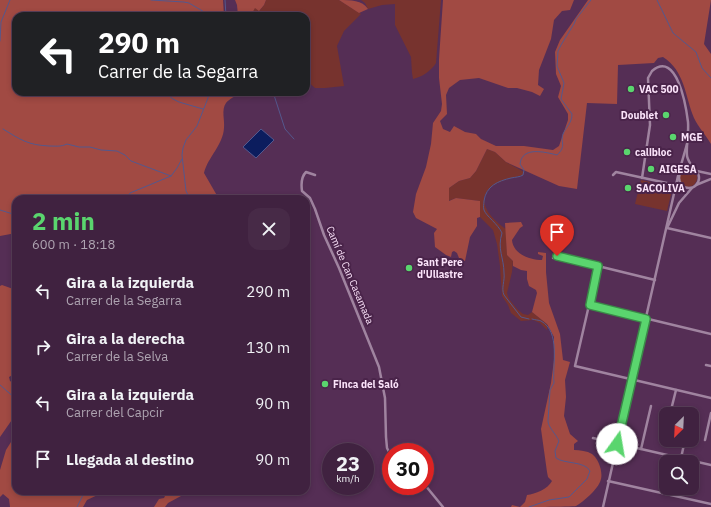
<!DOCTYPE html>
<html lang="es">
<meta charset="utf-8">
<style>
body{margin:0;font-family:"IBM Plex Sans",sans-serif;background:#472a47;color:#f1f3f6;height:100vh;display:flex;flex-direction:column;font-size:15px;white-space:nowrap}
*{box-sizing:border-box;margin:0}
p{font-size:13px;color:#aea4b1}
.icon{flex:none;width:22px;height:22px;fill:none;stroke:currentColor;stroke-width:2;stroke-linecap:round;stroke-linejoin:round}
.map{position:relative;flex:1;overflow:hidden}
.panel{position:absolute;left:12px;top:195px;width:298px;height:300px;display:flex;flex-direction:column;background:#402240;border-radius:12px;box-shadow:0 2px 6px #0003,0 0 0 1px #593f59}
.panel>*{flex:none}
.guide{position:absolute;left:12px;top:12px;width:298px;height:84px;border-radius:12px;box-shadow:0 2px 6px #0003,0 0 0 1px #593f59;background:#202124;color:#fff;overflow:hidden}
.needle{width:26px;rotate:204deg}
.buttons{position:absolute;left:659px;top:407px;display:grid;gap:8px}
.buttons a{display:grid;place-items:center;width:40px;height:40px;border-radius:8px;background:#402240;box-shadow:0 2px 6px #0003,0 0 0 1px #593f59;font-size:20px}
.speed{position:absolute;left:322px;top:443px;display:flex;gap:8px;font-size:20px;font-weight:700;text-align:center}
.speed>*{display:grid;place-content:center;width:52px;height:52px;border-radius:50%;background:#402240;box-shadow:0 2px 6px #0003,0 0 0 1px #593f59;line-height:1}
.speed small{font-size:10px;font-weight:400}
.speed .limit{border:6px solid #d22;background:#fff;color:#111}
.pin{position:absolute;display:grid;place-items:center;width:34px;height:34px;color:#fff;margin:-41px -17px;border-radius:50% 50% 50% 0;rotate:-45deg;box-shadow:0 0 4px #0007}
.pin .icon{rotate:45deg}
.me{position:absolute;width:44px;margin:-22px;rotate:13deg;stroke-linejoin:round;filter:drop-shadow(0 0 3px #0008)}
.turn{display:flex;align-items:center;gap:14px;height:84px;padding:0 20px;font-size:18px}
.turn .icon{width:52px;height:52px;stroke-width:2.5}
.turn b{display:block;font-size:28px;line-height:34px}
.round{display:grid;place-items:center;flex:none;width:42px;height:42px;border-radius:12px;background:#472a47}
.head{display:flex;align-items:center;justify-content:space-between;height:68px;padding:0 20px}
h1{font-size:24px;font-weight:700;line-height:30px;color:#5ad56e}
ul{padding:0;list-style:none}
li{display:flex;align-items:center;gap:12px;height:56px;padding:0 20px}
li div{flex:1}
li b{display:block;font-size:15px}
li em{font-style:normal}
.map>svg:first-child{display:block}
</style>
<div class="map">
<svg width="711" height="507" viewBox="0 0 711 507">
<rect width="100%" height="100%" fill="#552e55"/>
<g fill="#77332e">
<polygon points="266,0 339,0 361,14 344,31 337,46 344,86 325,88 315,88 306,80 306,16 252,16 251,15 255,7 260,10 264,5"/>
<path d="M361 0H441L436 63C431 71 422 77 413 79L412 73 411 57 395 25V4L382 5 368 9 365 3Z"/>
<path d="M487 149 495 152 506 162 524 172 523 175C513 178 499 180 491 187 474 202 493 220 506 229L507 255 513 261 512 272 507 293 509 299 517 309 523 314 528 315 532 312 547 324V330L540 323 533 320 521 321 511 313 508 305 502 296 500 266 497 244 493 230 480 217V201L456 198 448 201 449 188 459 181 470 178 476 171Z"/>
<circle cx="688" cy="178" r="9"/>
<polygon points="641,180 669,186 672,190 667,211 635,204"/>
</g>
<g fill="#a14a43">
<path d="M0 0H223L224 16H16V92H241C236 96 229 99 226 103 221 110 225 120 224 128 223 145 208 157 204 173L219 199H16V233L0 236Z"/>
<polygon points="235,0 266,0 264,5 259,11 255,8 251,15 252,16 238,16 237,5"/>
<path d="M339 0C351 0 362 0 368 9L359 13Z"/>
<path d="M443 0H574L570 10 562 11 554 20 551 39 539 70 538 85 544 89 540 96 532 92 517 88H508L479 78 460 80 449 88 446 95 447 114 440 121 443 129 450 132 454 126 465 132 476 134 481 139 496 146H524L553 150 559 146 568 120V114L558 97 561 86 556 74 555 52 560 40 588 0H711L704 44 711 54V144C706 135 698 127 694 118 685 96 685 71 663 57L658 58 654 63 618 65 617 104 587 103 577 189 559 186 506 162 495 152 487 149 476 171 470 178 459 181 449 188V201L456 198 480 201V217L477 218V226L470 237 465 261 459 258 457 253 454 251 452 252 451 257 446 255 435 247 434 233 437 229 416 218 413 212 416 194 426 167 431 144 433 123 441 111 442 104 439 78V59Z"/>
<path d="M521 222 523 226 520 228 512 240C513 254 530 260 542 260L543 256 538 254V252L546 253V272L549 303 560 334 563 360 570 362 565 380 566 397 564 416 570 434 578 441 574 444V450C580 450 587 451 592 454 599 459 604 474 600 482 596 491 584 501 576 506 571 507 520 507 511 507L512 505 520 507 525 502 527 495C535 494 548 489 552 481L548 477 547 472 541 429 551 383 554 360V337L547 324 532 312 537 293 536 290 529 286 527 279V271L521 270 513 266V261L507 255 505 223Z"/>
<polygon points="2,285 16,290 16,373 9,377 10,381 16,385 16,414 0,437 0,286"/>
<polygon points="16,434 16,491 106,491 87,500 83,507 10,507 9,499 3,494 0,497 0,470 6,450"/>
<polygon points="160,491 182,491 181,496 168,503 165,507 154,507 159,499 164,498 165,496"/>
</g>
<polygon fill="#0c1d5e" stroke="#54588d" points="261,129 274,140 256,158 243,147"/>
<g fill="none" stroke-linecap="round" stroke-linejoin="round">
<g stroke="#54588d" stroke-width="1">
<polyline points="151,0 184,2 189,3 211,16"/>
<polyline points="225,0 226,16"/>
<polyline points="657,0 673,33 696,52 702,68 711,78"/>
<polyline points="0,41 1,22 10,0"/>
<polyline points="164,92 173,99 179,102 203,109"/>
<polyline points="273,92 285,129 294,139"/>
<path d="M3 129C21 140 28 145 49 146 57 146 60 147 67 144L79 147H90L101 150 117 151 125 155 131 161 171 176"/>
<polyline points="127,199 130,193 171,176 177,168 182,159"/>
<polyline points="190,199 186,191 182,155 183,148 186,140 197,126 208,98 209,92"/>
<polyline points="0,210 16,215"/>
<path d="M529 319 521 317 504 295C501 288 505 281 504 273 504 258 497 249 502 233 498 224 486 216 484 210 483 207 484 204 484 201 486 186 498 181 511 178 516 177 520 177 523 175L524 170 520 164C522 146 545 152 557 155 567 146 560 142 563 134 566 127 572 123 572 114L561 99 564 83 557 66 558 51 561 45 574 24 576 19 591 0"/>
<polyline points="0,385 16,399"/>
<polyline points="173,491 174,496"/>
<polyline points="77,507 85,491"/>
<path d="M529 507 549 500 569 497 587 479 590 471C585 461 564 464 556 458L555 451 559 441C556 434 548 427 548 421L550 390 554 383C552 365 561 332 541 321 539 320 535 320 532 319"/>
</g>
<g stroke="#a084a0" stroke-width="2.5">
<circle cx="689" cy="178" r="10"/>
<polyline points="697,171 711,174"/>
<polyline points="679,172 687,144"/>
<path d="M315 175 306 172C301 177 301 184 302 191L310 198 315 209 324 235 339 268 379 367 385 398 386 437 387 448 391 456"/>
<polyline points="613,175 616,172 676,185"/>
<path d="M642 178 650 125 648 78 652 71C677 50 686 106 688 122 689 133 686 145 687 156 688 161 691 165 694 169"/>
<polyline points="696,185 711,179"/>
<polyline points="668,226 679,203 692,188"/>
<polyline points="667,228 711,238"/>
<polyline points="553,258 557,256 655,280"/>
<polyline points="598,266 575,366 711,398"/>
<polyline points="590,305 711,334"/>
<polyline points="706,365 711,366"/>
<polyline points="670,414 676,390"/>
<polyline points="593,438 711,465"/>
<polyline points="705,440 711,413"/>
<polyline points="641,449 651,406"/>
<polyline points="681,458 685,440"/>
<polyline points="608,481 711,504"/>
<polyline points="425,485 443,507"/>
<polyline points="603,507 678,176"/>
</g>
</g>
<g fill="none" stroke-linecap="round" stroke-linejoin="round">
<g stroke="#3a8a48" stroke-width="10">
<polyline id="route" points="557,256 598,266 590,305 646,319 617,444"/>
</g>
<use href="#route" stroke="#5ad56e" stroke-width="7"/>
</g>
<g fill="#5ad56e" stroke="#4a244a" stroke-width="1.5">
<circle cx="631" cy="89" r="4"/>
<circle cx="666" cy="115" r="4"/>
<circle cx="673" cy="137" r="4"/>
<circle cx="627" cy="152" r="4"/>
<circle cx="651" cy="169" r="4"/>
<circle cx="628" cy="188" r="4"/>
<circle cx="409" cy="268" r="4"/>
<circle cx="325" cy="384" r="4"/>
</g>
<g text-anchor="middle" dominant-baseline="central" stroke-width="4" stroke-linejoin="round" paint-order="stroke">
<g font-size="10" font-weight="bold" fill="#fbe3fa" stroke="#4a244a" text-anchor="start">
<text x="639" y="89">VAC 500</text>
<text x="658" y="115" text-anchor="end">Doublet</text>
<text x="681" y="137">MGE</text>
<text x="635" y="152">calibloc</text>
<text x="659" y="169">AIGESA</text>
<text x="636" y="188">SACOLIVA</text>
<text x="417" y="262">Sant Pere<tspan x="417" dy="12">d'Ullastre</tspan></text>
<text x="333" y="384">Finca del Saló</text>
</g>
<g font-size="10" fill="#fbe3fa" stroke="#4a244a">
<text transform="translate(350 275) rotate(67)">Camí de Can Casamada</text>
</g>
</g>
</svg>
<div class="buttons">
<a><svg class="needle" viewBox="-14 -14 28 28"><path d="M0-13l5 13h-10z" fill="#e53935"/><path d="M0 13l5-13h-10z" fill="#aea4b1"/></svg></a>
<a><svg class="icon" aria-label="search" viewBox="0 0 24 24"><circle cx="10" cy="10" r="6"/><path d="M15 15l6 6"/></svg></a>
</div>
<div class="speed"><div>23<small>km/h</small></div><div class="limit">30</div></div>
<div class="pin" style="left:557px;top:256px;background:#d93025"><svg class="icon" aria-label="arrive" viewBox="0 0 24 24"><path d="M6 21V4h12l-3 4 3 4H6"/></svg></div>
<svg class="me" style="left:617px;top:444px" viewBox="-20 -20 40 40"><circle r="19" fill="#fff"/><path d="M0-13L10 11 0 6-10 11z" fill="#5ad56e"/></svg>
<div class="guide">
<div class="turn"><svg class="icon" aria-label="left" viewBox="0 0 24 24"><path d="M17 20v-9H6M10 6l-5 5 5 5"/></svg><div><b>290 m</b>Carrer de la Segarra</div></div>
</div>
<section class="panel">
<div class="head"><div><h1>2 min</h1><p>600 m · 18:18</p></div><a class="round"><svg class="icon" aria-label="close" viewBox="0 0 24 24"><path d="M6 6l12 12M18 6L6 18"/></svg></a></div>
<ul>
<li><svg class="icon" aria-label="left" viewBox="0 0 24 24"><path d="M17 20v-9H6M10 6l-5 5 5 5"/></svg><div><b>Gira a la izquierda</b><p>Carrer de la Segarra</p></div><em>290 m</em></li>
<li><svg class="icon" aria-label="right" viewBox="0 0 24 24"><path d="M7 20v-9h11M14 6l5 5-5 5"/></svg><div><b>Gira a la derecha</b><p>Carrer de la Selva</p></div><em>130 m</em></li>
<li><svg class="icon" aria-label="left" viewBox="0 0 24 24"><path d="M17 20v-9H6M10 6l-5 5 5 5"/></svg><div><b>Gira a la izquierda</b><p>Carrer del Capcir</p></div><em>90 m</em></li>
<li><svg class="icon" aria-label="arrive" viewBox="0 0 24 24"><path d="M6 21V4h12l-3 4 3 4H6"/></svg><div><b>Llegada al destino</b></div><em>90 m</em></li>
</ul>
</section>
</div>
